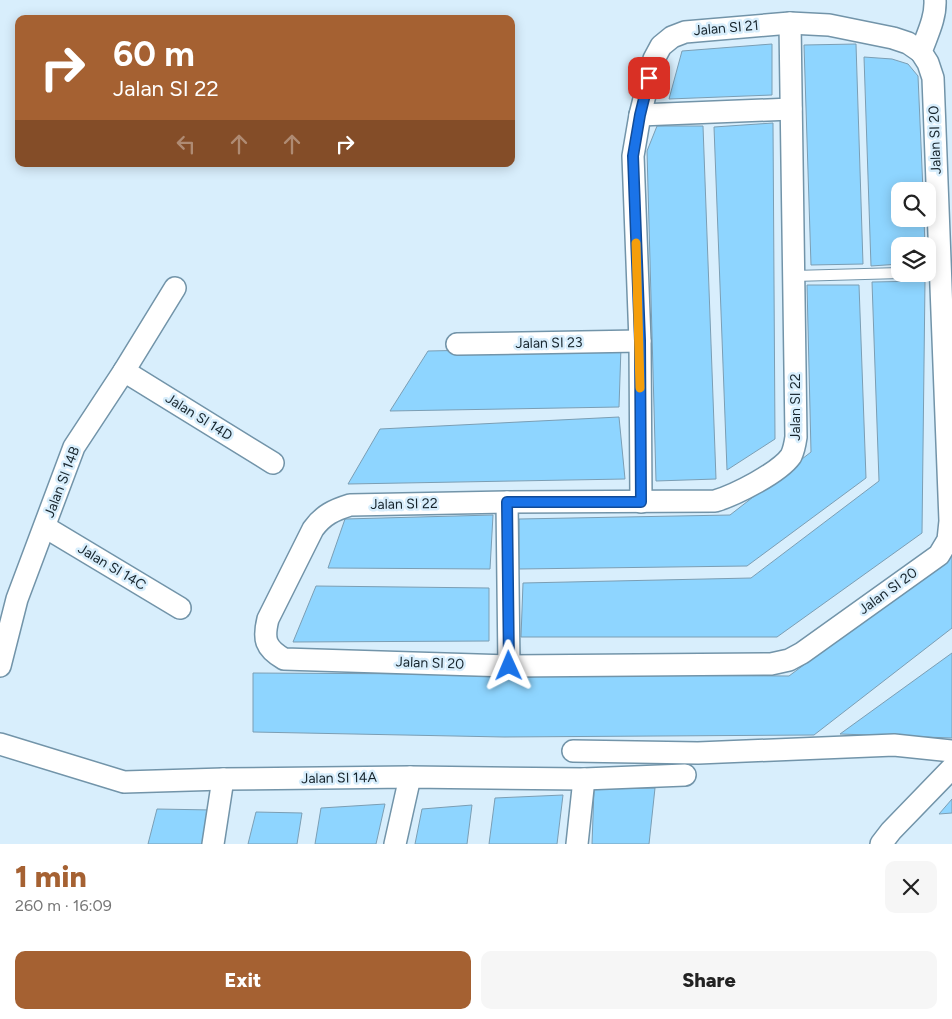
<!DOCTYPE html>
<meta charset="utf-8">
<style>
body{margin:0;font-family:Figtree,sans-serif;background:#f6f6f6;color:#222;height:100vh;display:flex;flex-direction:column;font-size:19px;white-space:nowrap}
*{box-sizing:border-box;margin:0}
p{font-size:16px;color:#767676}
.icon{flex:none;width:28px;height:28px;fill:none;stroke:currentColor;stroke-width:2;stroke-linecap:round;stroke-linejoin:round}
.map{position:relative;height:844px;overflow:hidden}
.drawer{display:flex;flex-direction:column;background:#fff;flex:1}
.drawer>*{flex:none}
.guide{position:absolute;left:15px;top:15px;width:500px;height:152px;border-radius:10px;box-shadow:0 2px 12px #0003;background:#a56132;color:#fff;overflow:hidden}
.controls{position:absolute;left:891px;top:182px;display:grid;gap:10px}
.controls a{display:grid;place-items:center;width:45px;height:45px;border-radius:10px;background:#fff;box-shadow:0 2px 12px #0003;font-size:25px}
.pin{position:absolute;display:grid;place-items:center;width:42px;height:42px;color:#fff;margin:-21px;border-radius:10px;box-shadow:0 2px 8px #0006}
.me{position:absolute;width:55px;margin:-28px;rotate:359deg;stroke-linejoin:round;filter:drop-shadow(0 0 4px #0008)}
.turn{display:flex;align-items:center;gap:18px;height:105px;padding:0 15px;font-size:22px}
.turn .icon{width:65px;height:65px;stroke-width:2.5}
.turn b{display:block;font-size:35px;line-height:42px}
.lanes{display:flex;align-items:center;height:48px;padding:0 15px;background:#0003;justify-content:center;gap:25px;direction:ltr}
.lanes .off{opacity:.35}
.round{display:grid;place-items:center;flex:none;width:52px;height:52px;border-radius:10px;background:#f6f6f6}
.summary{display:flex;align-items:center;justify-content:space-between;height:85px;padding:0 15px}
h1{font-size:30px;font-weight:800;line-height:38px;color:#a56132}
.action{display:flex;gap:10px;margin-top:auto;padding:10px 15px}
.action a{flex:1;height:58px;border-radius:10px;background:#a56132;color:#fff;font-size:20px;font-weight:800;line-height:58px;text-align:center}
.action a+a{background:#f6f6f6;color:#222}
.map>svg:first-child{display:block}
</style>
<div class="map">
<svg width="952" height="844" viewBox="0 0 952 844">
<rect width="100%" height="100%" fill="#d8eefc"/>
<g fill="#8ed5ff" stroke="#7b9eb4">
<polygon points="772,44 772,95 669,99 682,51"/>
<polygon points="856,44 863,264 811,265 804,45"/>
<polygon points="864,57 892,59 908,64 918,76 923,191 900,191 900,219 924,219 925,246 900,246 900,264 871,266"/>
<polygon points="773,123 775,439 727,470 714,127"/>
<polygon points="657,126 703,126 716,479 656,481 647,151"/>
<polygon points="925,281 922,533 777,637 521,637 523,583 751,578 879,481 872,282"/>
<polygon points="807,285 859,285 866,478 747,566 519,569 519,519 730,515 811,452"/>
<polygon points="621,347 619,407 390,411 428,351"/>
<polygon points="619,417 625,479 348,484 380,429"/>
<polygon points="493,515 490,569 328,568 345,519"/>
<polygon points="952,554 952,628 814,735 504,737 253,732 253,673 789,676"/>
<polygon points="316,586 489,588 489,641 293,642"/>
<polygon points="952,653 952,738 840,734"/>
<polygon points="655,788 649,844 592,844 594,789"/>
<polygon points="563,795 557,844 489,844 495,798"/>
<polygon points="952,799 952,813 939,814"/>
<polygon points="385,804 376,844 315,844 321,808"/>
<polygon points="472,805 467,844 415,844 422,809"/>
<polygon points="157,809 212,810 206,844 148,844"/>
<polygon points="256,812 302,813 297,844 248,844"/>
</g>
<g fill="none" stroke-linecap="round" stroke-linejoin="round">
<g stroke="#7294a9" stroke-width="12">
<polyline id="service" points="794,276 900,273"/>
</g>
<g stroke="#7294a9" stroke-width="24">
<g id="minor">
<path d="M790 23 796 437C795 444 794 450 791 456 779 473 735 495 715 501L507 502 350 505C334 510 323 515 313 529L268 619C263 639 265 648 284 659L509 666 771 664 789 660 802 653 939 555 948 540 950 521 933 78 928 63 921 52C927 35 936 18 935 0"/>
<polyline points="640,115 791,109"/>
<polyline points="457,344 640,341"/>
<polyline points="124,371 273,463"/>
<polyline points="507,502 509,666"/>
<polyline points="641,502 640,341 633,156 640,115 654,59 661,46 672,37 685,32 790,23 829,25 893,38 908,43 921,52"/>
<polyline points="45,527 180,608"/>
<polyline points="0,666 17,599 74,447 124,371 175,288"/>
<polyline points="0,744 124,782 223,779 410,777 584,779 685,775"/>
<polyline points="573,751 698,753 894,745 952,751"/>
<polyline points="213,844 223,779"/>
<polyline points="395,844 410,777"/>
<polyline points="577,844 584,779"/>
<polyline points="881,844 891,831 952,768"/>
</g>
</g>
<use href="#service" stroke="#fff" stroke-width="10"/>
<use href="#minor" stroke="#fff" stroke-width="21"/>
</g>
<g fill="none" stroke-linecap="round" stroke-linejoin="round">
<g stroke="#114b97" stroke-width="12">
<polyline id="route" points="509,666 507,502 641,502 640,341 633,156 640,115 649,78"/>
</g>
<use href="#route" stroke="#1a73e8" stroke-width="9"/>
<polyline stroke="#f59e0b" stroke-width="9" points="636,243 640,388"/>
</g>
<g text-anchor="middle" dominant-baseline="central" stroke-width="5" stroke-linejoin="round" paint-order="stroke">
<g font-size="14" fill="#16242c" stroke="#d8eefc">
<text transform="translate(726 28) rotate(-5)">Jalan SI 21</text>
<text transform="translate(935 140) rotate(-92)">Jalan SI 20</text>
<text transform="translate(549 343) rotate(-1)">Jalan SI 23</text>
<text transform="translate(795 407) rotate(-90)">Jalan SI 22</text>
<text transform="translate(199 417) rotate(32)">Jalan SI 14D</text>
<text transform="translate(62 482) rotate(-69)">Jalan SI 14B</text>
<text transform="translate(404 504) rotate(-1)">Jalan SI 22</text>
<text transform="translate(112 567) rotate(31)">Jalan SI 14C</text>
<text transform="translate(888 591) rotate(-36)">Jalan SI 20</text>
<text transform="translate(430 663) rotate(2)">Jalan SI 20</text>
<text transform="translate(339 778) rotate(-1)">Jalan SI 14A</text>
</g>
</g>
</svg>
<div class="controls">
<a><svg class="icon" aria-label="search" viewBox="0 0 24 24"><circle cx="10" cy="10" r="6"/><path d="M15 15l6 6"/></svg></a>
<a><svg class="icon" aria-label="layers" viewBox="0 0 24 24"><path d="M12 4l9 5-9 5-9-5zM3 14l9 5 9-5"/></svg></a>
</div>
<div class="pin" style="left:649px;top:78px;background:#d93025"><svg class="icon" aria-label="arrive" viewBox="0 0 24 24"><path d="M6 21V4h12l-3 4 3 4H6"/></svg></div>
<svg class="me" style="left:509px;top:666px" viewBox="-20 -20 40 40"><path d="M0-17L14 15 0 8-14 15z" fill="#1a73e8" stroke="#fff" stroke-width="4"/></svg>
<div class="guide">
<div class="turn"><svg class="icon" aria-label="right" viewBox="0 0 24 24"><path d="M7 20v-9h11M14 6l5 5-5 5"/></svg><div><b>60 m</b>Jalan SI 22</div></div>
<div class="lanes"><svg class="icon off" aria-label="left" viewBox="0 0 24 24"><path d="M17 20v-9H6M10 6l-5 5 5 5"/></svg><svg class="icon off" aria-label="ahead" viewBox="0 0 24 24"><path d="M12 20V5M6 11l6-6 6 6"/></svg><svg class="icon off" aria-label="ahead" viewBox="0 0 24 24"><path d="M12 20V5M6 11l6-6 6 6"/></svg><svg class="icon" aria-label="right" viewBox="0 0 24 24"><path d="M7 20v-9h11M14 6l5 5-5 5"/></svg></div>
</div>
</div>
<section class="drawer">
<div class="summary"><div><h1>1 min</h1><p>260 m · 16:09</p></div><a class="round"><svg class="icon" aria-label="close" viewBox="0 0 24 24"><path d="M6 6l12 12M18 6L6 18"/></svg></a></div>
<div class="action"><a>Exit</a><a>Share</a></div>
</section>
